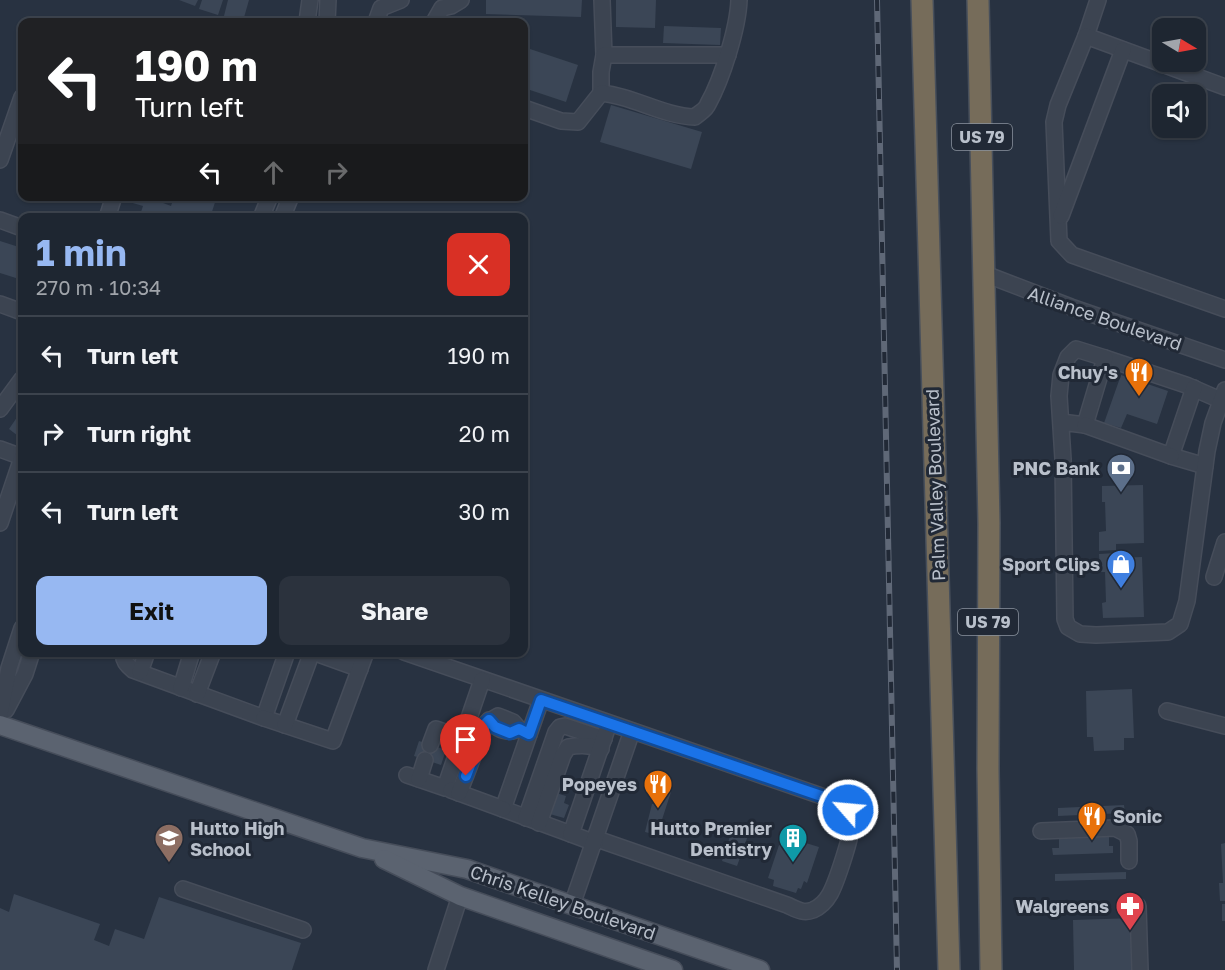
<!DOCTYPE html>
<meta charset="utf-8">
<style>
body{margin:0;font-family:"Golos Text",sans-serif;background:#2b323d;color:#f1f3f6;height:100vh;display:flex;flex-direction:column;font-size:22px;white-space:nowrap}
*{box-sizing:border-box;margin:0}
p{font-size:20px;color:#a1a5ab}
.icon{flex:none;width:33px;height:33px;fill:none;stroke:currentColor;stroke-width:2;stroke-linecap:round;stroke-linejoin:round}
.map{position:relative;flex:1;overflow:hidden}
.panel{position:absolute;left:18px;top:213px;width:510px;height:444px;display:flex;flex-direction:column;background:#1e2631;border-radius:12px;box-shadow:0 2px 4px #0004,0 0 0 2px #3c434d}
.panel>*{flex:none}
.guide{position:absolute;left:18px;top:18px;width:510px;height:183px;border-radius:12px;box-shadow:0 2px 4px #0004,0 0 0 2px #3c434d;background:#202124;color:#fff;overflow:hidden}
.needle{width:39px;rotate:100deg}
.buttons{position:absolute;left:1152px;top:18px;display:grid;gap:12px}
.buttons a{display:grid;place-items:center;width:54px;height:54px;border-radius:12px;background:#1e2631;box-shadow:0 2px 4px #0004,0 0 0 2px #3c434d;font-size:30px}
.pin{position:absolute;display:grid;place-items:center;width:51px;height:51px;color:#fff;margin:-62px -26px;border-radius:50% 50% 50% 0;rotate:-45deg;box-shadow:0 0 6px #0007}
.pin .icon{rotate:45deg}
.me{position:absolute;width:66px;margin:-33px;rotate:297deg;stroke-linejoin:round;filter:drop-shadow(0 0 4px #0008)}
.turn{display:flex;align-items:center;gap:21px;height:126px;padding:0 18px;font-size:27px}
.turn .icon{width:78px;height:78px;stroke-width:2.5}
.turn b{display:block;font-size:42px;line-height:51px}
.lanes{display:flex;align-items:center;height:57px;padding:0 18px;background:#0003;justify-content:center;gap:30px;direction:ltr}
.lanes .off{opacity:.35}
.round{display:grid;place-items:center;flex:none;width:63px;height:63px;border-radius:12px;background:#2b323d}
.summary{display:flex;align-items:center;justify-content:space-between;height:102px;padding:0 18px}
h1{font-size:36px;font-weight:700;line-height:45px;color:#97b8f2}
.action{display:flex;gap:12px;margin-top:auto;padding:12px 18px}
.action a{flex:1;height:69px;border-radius:12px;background:#97b8f2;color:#111;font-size:24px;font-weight:700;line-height:69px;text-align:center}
.action a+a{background:#2b323d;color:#f1f3f6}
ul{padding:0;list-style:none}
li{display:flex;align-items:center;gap:18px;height:78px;padding:0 18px;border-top:2px solid #3c434d}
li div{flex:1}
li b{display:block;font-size:22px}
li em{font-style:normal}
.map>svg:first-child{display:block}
</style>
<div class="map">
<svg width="1225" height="970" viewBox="0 0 1225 970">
<rect width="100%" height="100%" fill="#283241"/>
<g fill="#3b4656">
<polygon points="179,0 198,0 195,6"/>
<polygon points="202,0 223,0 218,15 199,9"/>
<polygon points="228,0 249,0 243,21 224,16"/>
<polygon points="486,0 582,0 581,17 486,14"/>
<polygon points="616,0 656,0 655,28 616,27"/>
<polygon points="664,26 721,28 720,45 663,43"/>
<polygon points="524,47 578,65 566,102 524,88"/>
<polygon points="611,105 702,132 691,169 600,142"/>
<polygon points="120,196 145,196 171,206 173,200 164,196 217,196 210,218 139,218 143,206 119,199"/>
<polygon points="0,241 22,248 22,274 20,273 19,279 0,273"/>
<polygon points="1121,375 1168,391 1157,424 1127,414 1121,428 1104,423"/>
<polygon points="22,410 22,439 9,429"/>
<polygon points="1143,485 1144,543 1116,544 1116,550 1099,551 1099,532 1106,531 1105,502 1102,502 1102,486"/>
<polygon points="1116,553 1117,558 1142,557 1144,617 1103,618 1102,603 1106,602 1105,572 1100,572 1099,554"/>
<polygon points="1132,689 1134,738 1124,738 1124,750 1094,751 1093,737 1087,737 1086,691"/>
<polygon points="419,741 446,750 441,765 414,756"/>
<polygon points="659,788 671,792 657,835 645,832 652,804 654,804"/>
<polygon points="556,793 566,796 564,803 569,805 564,818 546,813"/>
<polygon points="1124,805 1125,813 1058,816 1058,808"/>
<polygon points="734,824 750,830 737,866 722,861"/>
<polygon points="1052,833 1109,833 1109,846 1113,846 1113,853 1053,855 1052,848 1059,848 1059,838 1052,838"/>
<polygon points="786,837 819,847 807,883 804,881 801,889 798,888 796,893 773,886 774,880 768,878 779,845 783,846"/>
<polygon points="1225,843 1225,901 1220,901 1219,883 1223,883 1221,844"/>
<polygon points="1126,872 1126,879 1055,881 1055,874"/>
<polygon points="14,894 100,924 94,940 109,946 115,929 144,939 159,897 301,943 292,970 0,970 0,908 9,912"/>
<rect x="1222" y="904" width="3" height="17"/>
<polygon points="1136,918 1137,970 1074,970 1073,920"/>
</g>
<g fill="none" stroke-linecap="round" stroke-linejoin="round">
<g stroke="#464d5a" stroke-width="18">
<g id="minor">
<polyline points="602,0 604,55"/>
<polyline points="307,22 310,0"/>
<polyline points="327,22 328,0"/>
<polyline points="376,22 381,8 401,0"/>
<polyline points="434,22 442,8 451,6 461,0"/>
<polyline points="1086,36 1098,0"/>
<polyline points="1225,87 1086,36 1058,105 1054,122 1059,241 1072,255 1225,309"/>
<polyline points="601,93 601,72 604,55 728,55"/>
<path d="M524 108 561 121 578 122 601 93C634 96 662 116 695 117 699 113 706 110 708 104 722 79 738 28 739 0"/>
<polyline points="0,160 22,97"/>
<polyline points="1061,216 1123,50"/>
<polyline points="107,218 114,196"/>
<polyline points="261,218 270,196"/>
<polyline points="282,218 291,196"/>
<polyline points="0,220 22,228"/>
<polyline points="985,274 1071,307 1225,360"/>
<polyline points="0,304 22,312"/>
<polyline points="1105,358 1186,385 1225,402"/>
<polyline points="1194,388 1171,456 1205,466"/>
<polyline points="0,409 22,379"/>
<polyline points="1061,422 1085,425 1105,358 1076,349 1068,357 1061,375 1059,396 1063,459 1065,619 1068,627 1080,634 1096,635 1168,632 1180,624 1187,601 1207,451 1213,423 1225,390"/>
<polyline points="1085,425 1171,456"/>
<polyline points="0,449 22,457"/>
<polyline points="0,523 22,458"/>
<polyline points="1214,577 1225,542"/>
<path d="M124 652C122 660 127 665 133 670L264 718 287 652"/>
<path d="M404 652 833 800C841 805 850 809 852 819 854 831 836 883 830 894 826 901 820 907 813 910 803 914 796 909 787 905L597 839"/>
<polyline points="321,655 360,669"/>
<polyline points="140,672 147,652"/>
<polyline points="181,688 192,652"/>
<polyline points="197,694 213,652"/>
<polyline points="541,700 503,809 571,834"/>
<polyline points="6,710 25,674 32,652"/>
<polyline points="1167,711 1225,726"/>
<polyline points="0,714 9,668 22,628"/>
<polyline points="264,718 333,741 366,652"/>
<path d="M489 720C497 730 506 734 519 729"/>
<polyline points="285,725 312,652"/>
<polyline points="430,745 436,729 462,738"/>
<polyline points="407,775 445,788 482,680"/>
<polyline points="419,779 425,760"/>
<polyline points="451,790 503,809"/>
<polyline points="459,793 486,723 498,716 513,722 519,729 529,734"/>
<polyline points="526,818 556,732 560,727 565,726 604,739"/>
<path d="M539 823 563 755 568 747C578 745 591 745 601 749"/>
<polyline points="1041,831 1115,828 1127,834 1129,841 1129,861"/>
<polyline points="595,843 571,834 607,729"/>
<polyline points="183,889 303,930"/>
<polyline points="572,905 632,731"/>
<polyline points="1138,906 1140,970"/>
<polyline points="436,970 460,896"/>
</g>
</g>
<g stroke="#464d5a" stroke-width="21">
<g id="major">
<polyline points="0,725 362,848 467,869 760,970"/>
<polyline points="384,859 460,896 673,970"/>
</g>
</g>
<g stroke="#474f5b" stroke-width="24">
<g id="highway">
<polyline points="922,0 949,970"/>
<polyline points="978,0 989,523 988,769 991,970"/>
</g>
</g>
<use href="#minor" stroke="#3c4451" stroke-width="15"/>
<use href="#major" stroke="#5b6370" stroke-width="18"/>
<use href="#highway" stroke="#766c5a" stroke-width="21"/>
<g stroke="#5f6877" stroke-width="6">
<polyline id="rail" points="877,0 897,970"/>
</g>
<use href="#rail" stroke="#212936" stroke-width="4" stroke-dasharray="11" stroke-linecap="butt"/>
</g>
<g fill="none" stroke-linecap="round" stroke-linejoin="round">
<g stroke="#114b97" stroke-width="15">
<polyline id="route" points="466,776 486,723 489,720 495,727 510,733 519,729 529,734 541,700 833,800 848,810"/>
</g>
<use href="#route" stroke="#1a73e8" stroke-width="10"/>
</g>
<defs>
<g id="restaurant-pin" transform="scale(1.5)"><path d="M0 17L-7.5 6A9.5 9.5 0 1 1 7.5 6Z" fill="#e8710a" stroke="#212936"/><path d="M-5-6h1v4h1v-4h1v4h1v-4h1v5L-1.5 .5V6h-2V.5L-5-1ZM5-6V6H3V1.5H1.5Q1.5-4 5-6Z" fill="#fff"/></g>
<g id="bank-pin" transform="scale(1.5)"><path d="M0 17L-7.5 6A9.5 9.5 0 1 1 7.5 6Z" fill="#5c6f8a" stroke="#212936"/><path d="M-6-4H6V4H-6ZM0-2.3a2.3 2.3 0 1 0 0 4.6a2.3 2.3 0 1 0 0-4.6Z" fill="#fff"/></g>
<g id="shop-pin" transform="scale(1.5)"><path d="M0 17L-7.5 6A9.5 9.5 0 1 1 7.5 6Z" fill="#3f7fe0" stroke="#212936"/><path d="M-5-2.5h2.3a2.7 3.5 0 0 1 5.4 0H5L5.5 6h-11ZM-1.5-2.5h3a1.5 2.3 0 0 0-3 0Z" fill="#fff"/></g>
<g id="school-pin" transform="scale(1.5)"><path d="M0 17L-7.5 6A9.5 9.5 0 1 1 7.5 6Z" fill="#8d6e63" stroke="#212936"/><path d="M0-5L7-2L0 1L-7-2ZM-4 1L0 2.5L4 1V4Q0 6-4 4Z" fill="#fff"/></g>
<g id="building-pin" transform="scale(1.5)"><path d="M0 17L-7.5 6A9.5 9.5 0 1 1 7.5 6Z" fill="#0f9aa8" stroke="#212936"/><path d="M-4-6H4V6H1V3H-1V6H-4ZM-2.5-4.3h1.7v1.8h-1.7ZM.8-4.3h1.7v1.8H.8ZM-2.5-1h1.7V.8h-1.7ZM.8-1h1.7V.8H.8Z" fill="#fff"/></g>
<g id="pharmacy-pin" transform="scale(1.5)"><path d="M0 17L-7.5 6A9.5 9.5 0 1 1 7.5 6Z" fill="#e0444e" stroke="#212936"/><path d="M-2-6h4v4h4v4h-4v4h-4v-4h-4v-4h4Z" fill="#fff"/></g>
</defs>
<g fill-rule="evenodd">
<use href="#restaurant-pin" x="1139" y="372"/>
<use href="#bank-pin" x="1121" y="468"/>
<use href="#shop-pin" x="1121" y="564"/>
<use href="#restaurant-pin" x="658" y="784"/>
<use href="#restaurant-pin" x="1092" y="816"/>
<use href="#school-pin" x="169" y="838"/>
<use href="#building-pin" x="793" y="838"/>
<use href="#pharmacy-pin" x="1130" y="906"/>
</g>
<g text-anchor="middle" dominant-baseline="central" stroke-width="6" stroke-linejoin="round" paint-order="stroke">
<g fill="#212936" stroke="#8b939e" stroke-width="1.5">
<rect x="952" y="124" width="60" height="26" rx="4.5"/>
<rect x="958" y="609" width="60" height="26" rx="4.5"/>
</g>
<g font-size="16" font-weight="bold" fill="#b9c0cb">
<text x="982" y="137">US 79</text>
<text x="988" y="622">US 79</text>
</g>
<g font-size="18" fill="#b9c0cb" stroke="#212936">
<text transform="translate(1105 318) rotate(19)">Alliance Boulevard</text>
<text transform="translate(935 485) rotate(-92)">Palm Valley Boulevard</text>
<text transform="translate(563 902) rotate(19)">Chris Kelley Boulevard</text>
</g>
<g font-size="18" font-weight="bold" fill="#b9c0cb" stroke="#212936" text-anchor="end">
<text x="1118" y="372">Chuy's</text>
<text x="1100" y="468">PNC Bank</text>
<text x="1100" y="564">Sport Clips</text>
<text x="637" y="784">Popeyes</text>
<text x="1113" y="816" text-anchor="start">Sonic</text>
<text x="190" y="828" text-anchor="start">Hutto High<tspan x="190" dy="21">School</tspan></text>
<text x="772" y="828">Hutto Premier<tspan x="772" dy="21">Dentistry</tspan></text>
<text x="1109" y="906">Walgreens</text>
</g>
</g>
</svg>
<div class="buttons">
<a><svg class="needle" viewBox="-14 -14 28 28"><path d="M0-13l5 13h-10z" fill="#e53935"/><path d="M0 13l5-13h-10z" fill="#a1a5ab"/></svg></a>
<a><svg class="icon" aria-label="sound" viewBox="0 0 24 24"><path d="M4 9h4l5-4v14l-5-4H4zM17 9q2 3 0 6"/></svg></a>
</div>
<div class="pin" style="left:466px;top:776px;background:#d93025"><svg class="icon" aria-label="arrive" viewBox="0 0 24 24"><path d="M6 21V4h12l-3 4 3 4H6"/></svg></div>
<svg class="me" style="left:848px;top:810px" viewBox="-20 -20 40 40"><circle r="17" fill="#1a73e8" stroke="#fff" stroke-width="3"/><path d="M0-11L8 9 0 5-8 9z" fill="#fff"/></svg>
<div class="guide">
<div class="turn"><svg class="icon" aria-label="left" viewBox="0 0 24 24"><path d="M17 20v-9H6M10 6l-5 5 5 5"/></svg><div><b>190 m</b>Turn left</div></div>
<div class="lanes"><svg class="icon" aria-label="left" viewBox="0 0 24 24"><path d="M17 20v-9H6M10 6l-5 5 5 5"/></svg><svg class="icon off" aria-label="ahead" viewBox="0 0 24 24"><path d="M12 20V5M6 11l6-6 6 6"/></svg><svg class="icon off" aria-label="right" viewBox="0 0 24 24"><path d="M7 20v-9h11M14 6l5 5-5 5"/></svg></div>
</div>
<section class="panel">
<div class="summary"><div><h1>1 min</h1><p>270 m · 10:34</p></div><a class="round" style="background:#d93025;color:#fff"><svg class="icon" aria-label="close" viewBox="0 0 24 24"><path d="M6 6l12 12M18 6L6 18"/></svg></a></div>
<ul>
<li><svg class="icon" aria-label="left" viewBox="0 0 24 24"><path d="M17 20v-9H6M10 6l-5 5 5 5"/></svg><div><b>Turn left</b></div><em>190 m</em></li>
<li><svg class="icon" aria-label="right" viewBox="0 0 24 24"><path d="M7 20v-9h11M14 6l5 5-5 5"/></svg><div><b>Turn right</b></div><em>20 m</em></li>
<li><svg class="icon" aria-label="left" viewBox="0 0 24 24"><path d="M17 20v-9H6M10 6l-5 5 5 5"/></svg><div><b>Turn left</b></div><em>30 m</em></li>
</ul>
<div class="action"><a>Exit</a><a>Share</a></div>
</section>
</div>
